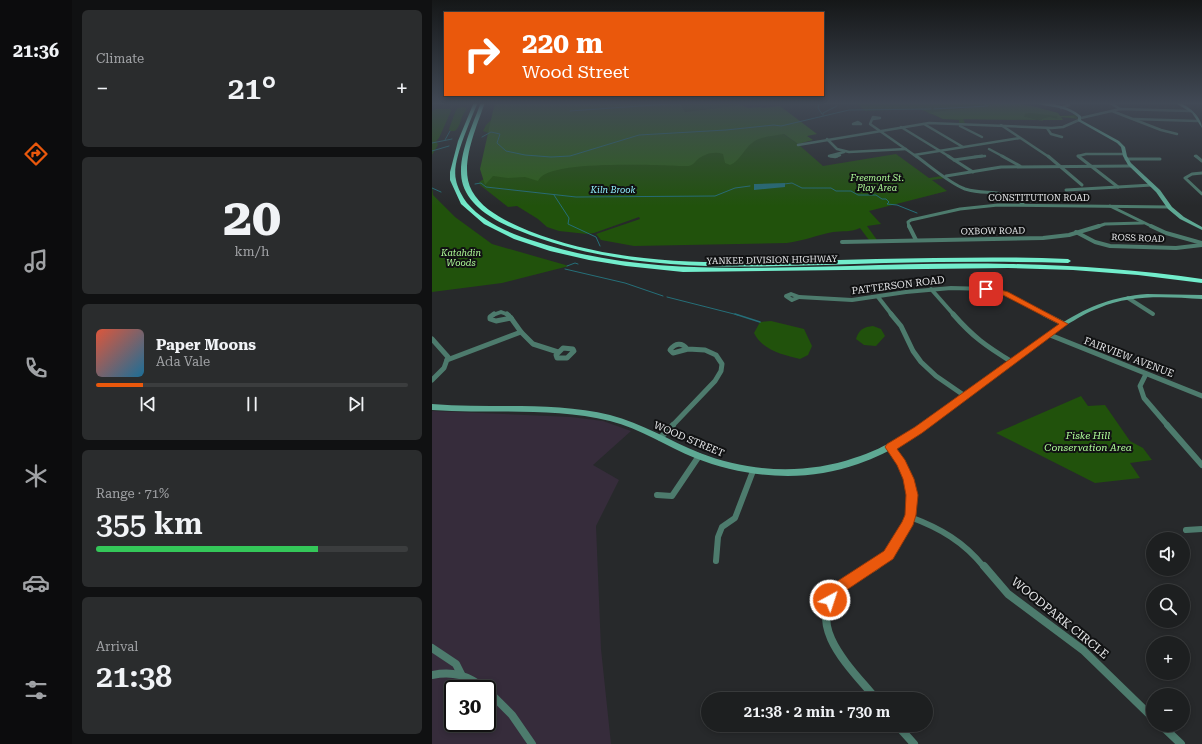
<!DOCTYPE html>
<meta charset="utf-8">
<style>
body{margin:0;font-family:"Roboto Serif",serif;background:#2a2c2d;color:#f1f3f6;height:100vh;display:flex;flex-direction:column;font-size:15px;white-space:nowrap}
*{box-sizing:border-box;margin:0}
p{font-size:13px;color:#a0a2a5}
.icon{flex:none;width:22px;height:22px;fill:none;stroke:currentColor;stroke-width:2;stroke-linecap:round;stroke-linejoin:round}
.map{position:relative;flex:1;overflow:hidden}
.drawer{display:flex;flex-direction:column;gap:10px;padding:10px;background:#101112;width:360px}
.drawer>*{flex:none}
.top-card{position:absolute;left:12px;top:12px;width:380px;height:84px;border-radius:0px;box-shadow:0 2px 6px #0003,0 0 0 1px #3b3d3e;background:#ea580c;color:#fff;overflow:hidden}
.tools{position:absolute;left:714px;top:532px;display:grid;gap:8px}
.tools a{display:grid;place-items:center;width:44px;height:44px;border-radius:50%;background:#1d1f20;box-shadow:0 2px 6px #0003,0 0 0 1px #3b3d3e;font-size:20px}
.speed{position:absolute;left:12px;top:680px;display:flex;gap:8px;font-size:20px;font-weight:700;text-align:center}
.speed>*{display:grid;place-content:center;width:52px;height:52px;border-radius:50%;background:#1d1f20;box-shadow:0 2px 6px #0003,0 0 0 1px #3b3d3e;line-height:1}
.speed .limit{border:2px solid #111;border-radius:6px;background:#fff;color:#111}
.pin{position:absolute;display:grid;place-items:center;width:34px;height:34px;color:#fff;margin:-17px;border-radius:8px;box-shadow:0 2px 6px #0006}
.me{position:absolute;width:44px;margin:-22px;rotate:40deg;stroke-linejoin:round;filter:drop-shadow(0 0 3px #0008)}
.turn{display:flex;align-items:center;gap:14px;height:84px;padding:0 12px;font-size:18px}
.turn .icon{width:52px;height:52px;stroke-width:2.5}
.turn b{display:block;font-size:28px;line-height:34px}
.big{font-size:30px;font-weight:600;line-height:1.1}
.drawer .tile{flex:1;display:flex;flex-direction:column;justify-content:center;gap:6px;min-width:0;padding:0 14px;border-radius:6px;background:#2a2c2d}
.drawer .dial{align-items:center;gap:0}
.dial b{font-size:52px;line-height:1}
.song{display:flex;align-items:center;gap:12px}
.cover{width:48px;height:48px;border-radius:6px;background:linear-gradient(135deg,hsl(10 70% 55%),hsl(200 70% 35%))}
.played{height:4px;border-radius:2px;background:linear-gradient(90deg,#ea580c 15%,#3b3d3e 15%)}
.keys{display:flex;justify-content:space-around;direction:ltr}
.heat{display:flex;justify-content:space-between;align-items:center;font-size:22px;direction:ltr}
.charge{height:6px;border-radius:3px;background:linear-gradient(90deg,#34c759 71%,#3b3d3e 0)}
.trip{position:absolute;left:269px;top:692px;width:232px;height:40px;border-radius:20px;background:#1d1f20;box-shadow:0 2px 6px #0003,0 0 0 1px #3b3d3e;font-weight:600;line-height:40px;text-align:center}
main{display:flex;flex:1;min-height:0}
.tabs{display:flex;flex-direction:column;width:72px;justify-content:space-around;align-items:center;background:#0c0c0d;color:#a0a2a5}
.tabs .icon{width:28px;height:28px}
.tabs .on{color:#ea580c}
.tabs b{font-size:18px;color:#f1f3f6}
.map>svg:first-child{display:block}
.commercial{fill:#362c3b;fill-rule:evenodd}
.green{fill:#21520c}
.forest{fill:#2c6217;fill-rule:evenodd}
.water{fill:#256f79}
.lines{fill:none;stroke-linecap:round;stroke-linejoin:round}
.stream-far1{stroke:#256f79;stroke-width:1}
.stream{stroke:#256f79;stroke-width:1.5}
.street-far5{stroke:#4d7b6d;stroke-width:2.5}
.street-far4{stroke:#4d7b6d;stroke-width:3}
.street-far3{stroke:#4d7b6d;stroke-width:4}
.street-far2{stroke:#4d7b6d;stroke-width:5}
.street-far1{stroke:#4d7b6d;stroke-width:6}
.street{stroke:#4d7b6d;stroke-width:8}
.secondary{fill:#5ea994;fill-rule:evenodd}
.highway{fill:#72edcc;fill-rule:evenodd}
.route{fill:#ea580c;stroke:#983908}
.labels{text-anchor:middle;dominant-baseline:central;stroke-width:4;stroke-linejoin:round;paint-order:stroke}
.far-park-label{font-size:9px;font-style:italic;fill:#b0fd99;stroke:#111213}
.far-water-label{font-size:9px;font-style:italic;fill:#92effe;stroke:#111213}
.far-street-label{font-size:9px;fill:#e5e6e8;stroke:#111213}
.street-label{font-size:10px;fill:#e5e6e8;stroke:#111213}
.park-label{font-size:10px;font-style:italic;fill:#b0fd99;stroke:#111213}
.near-street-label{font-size:12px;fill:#e5e6e8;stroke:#111213}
</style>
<main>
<nav class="tabs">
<b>21:36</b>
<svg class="icon on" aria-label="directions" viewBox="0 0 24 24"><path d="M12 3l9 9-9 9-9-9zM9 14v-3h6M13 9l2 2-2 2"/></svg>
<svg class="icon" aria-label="music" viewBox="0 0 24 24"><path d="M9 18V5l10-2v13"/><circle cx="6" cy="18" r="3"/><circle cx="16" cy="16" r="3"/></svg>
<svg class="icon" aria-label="phone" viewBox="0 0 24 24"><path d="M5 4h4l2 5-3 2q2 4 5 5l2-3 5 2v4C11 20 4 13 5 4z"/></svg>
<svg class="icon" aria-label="climate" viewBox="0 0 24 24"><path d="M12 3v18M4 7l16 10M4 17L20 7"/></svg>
<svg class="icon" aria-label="car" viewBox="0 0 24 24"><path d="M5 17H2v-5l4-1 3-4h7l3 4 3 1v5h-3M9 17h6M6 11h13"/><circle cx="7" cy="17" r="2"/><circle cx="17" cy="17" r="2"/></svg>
<svg class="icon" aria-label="filters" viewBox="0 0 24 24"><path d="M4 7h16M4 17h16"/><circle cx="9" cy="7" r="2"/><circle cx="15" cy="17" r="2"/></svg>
</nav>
<section class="drawer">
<div class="tile"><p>Climate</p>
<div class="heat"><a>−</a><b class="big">21°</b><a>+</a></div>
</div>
<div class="tile dial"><b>20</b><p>km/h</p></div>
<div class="tile">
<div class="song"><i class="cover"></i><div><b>Paper Moons</b><p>Ada Vale</p></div></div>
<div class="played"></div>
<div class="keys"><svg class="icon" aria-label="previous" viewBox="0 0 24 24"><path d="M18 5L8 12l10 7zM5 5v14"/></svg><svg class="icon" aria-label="pause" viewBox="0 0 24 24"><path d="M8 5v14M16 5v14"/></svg><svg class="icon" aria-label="next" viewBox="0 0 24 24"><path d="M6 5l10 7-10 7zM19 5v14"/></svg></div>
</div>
<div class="tile"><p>Range · 71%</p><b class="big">355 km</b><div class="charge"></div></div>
<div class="tile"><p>Arrival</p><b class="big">21:38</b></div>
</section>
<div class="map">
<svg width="770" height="744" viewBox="0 0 770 744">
<rect width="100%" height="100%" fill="#27292b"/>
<path class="commercial" d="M0 411 139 417 171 421 199 431 161 465 187 480 164 526 169 649 179 744H0ZM21 689H55V723H21Z"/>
<g class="green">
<path d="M247 102H305L308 105 253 112Z"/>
<path d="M423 102H577L626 113 628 116 644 115 646 119 629 117 631 120 531 119 533 123H527V120L511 119 488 109 433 111Z"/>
<path d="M32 107 35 108C34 111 31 114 30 117 28 122 28 126 23 131H18L17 129 24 110 26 108Z"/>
<path d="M4 109H18L19 111 7 138 4 141 6 145 0 155V111Z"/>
<path d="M61 118 349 132 366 144 391 166 464 154 497 178 510 176 513 178 500 180 515 191 437 211 449 224 435 226 445 240H437L428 228C420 232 410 231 401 232 385 235 371 241 355 243L202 246 169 240 164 234 208 219 207 217 162 233 155 234 127 231 115 227 106 219 85 206 76 207 48 185 47 182 55 177 59 134 51 131 54 125Z"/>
<path d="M0 186 1 195 23 217 60 244 137 266 70 283 0 292Z"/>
<path d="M339 321 372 329 380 346 376 355 368 359C351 355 330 350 322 333L328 322Z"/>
<path d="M441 326 449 329 453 336 444 346 432 345 424 339C427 329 432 327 441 326Z"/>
<path d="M649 396 656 406 673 405 698 441 711 448 720 460 698 463 708 478 663 483 564 433Z"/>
</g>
<g class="forest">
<path d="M63 102H247L253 112 308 105 316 108 328 107 330 108 348 106 385 134 375 136 381 140 366 144 352 134C342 136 328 136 320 143 312 149 308 161 298 165L293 163 291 154C282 151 272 154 265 160 262 163 262 164 257 166 234 166 114 158 106 181L93 177 76 178 61 176 53 185 48 169Z"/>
<path d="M570 102 600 106 626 113 628 116H641L643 118 629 117 631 120 511 119 501 114 495 113 567 104ZM598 113 625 116 626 117H625L626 119 617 117 610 119 611 121C610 121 594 117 592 117L593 114Z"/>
</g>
<path class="water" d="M353 183V187L322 190V184H324Z"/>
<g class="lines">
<g class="stream-far1">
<path d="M387 104 386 108 390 114"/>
<path d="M502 109 556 106 553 104 561 102"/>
<path d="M138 111 264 102"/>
<path d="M391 115V113L405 106"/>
<path d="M50 137 59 132 68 134 65 143 74 151 93 155 119 157 138 156 207 135 294 130 342 125 349 126 417 110 499 109"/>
<path d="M13 140 18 131"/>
<path d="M0 143 20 139"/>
<path d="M0 151 17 146"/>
<path d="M43 184 49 183 54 187 144 197 283 196 303 188 318 186"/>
<path d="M352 184 360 183 370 188H399L404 191H419L426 195H444L450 199H454L457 202 455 204 465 205 485 213"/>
<path d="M0 188 9 192"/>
<path d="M122 195 137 218 136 224 164 237 168 246"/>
<path d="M135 266 143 263 146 264"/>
<path d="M133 269 193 283 231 296"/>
<path d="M235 297 306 315"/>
</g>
<path class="stream" d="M303 314 328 322"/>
<g class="street-far5">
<path d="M677 102 688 109"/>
<path d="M629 108 637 105 634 102"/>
<path d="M680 111 729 130 745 134"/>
<path d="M649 118 688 109 759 111"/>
<path d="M441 119 448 118 441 117 438 124 485 157"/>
<path d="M702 119 765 121"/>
<path d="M426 122 429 124H421Z"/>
<path d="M492 124 531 147"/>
<path d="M569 125 617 157"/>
<path d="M528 126 550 137"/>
<path d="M469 127 518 157"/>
<path d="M615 128 619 134 630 137"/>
<path d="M395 139 405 149 417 152 474 149"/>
<path d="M366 145 497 123 620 128 631 127 647 120"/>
<path d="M557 149 572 157"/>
<path d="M408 155 403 157 397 156 412 152"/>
<path d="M482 155 588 138"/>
<path d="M763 156 765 157"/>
<path d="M542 157 553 156"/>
<path d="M648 157 646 156 654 154H692"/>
</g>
<g class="street-far4">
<path d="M399 156H405"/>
<path d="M484 156C498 166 517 183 533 189 556 196 567 187 591 204"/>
<path d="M516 156 541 172"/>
<path d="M570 156 588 166"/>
<path d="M616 156 650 185"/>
<path d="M646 156 686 187"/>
<path d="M764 156 770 161"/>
<path d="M694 159H728"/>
<path d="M522 160 550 156"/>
<path d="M770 173 760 174 753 178 770 194"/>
<path d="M514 176 569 167 699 166"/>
<path d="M634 190 720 185"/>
<path d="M678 206 721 227"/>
<path d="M477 227 476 222 479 220 528 209 566 205 737 207"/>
<path d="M664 227 673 224 711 223"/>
</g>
<g class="street-far3">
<path d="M477 226 484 240"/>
<path d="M719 226 734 233 770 243"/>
<path d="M644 232 663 242 678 246 744 248 770 245"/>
<path d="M410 242 611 238 637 235 667 226"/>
<path d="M499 289 522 315"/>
<path d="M359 294 367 297 360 300 354 296Z"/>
<path d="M367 297 420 300 474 292 519 288 554 289 574 294 614 315"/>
<path d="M446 297 460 315"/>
<path d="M696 298 721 314"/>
<path d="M61 315 69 312 77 315"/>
</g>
<g class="street-far2">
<path d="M62 314 58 317V319L64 321 79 318"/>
<path d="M75 314 79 318"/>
<path d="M459 314 469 326 481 351 489 362 504 376 533 396"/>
<path d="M521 314C541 337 554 346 580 362"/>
<path d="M612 314 632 324"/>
<path d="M89 332 101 344 126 352"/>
<path d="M618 335 770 396"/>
<path d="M0 339 16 357 12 368 0 380"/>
<path d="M131 348 141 349 142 351 135 358H125L124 355Z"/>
<path d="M15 360 89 332 79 318"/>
<path d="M714 374 708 386 712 398 736 426"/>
<path d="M240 426 283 381 289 371 290 364 284 355 273 350 256 349 241 353 238 350C243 343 250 342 255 349"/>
</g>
<g class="street-far1">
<path d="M735 425 770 465"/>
<path d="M228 438 241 425"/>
<path d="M225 495 240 496 267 456"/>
<path d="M478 517C508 528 532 542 552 567"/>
<path d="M754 530 770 529"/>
<path d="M284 561 286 537 290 527 303 518 321 471"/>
<path d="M442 567C466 551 483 518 478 489 476 474 467 460 459 447"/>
</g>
<g class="street">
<path d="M444 566C431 574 415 580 405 591 372 627 422 671 444 699"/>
<path d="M552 566 576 594 651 650 721 718"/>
<path d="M0 648 24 664 29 674"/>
<path d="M0 675C21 671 36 675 53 689"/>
<path d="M55 690 80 715 100 744"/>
<path d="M465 725 482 744"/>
<path d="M729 725 749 744"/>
</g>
<g class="secondary">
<path d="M600 102C617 102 636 105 649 116V120L687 141 693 147 695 156 699 163 728 190 740 207 752 217 770 227V230L748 219 736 209 724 192 696 165 691 156 689 147 685 143 646 121V117C632 105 616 108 600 102Z"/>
<path d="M742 102C753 102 770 116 770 128L760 113Z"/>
<path d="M715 294 770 295V299C736 297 699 294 667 308 655 312 645 319 634 325L475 441C459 450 443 458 426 464 373 483 315 478 263 458 235 447 208 428 178 421 120 407 59 414 0 410V404C59 409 121 401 178 415 210 423 238 441 268 453 316 472 373 475 422 458 439 453 454 445 469 437L630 323C659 305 681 297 715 294Z"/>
</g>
<g class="highway">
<path d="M42 102H46C39 120 19 162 24 180 25 187 31 198 35 203 51 222 79 234 102 241 205 275 311 268 418 266 471 264 524 263 577 264 642 265 706 270 770 279V283L706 275 641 270 576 268 251 272 194 266 157 260 118 251 82 239 52 224 29 204 18 180V172L26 141Z"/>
<path d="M49 102H53C45 127 26 166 40 191 51 211 76 222 97 231 206 274 329 261 444 259 508 258 572 256 636 259L639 261 636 263C575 261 514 262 453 263 331 266 204 278 88 231 67 223 39 209 31 185 23 160 41 125 49 102Z"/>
</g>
</g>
<linearGradient id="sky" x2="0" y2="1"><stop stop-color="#151718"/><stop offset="0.5" stop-color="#414955"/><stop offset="1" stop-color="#414955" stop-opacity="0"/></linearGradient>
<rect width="770" height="206" fill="url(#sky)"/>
<path class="route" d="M554 286 576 292 636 324 490 433 465 449 473 460 482 479 486 495 484 515 481 525 461 559 410 593 403 605 398 607 393 605 391 600 401 584 452 551 470 522 473 515 474 495 471 479 465 465 453 447 455 444 483 427 627 324 571 295 552 290 551 289Z"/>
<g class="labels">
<g class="far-park-label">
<text x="445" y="178">Freemont St.<tspan x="445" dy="10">Play Area</tspan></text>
<text x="29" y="253">Katahdin<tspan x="29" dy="10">Woods</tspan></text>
</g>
<g class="far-water-label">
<text x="181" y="190">Kiln Brook</text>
</g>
<g class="far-street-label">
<text x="607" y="198">CONSTITUTION ROAD</text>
<text transform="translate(561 231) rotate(-1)">OXBOW ROAD</text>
<text transform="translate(706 238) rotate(2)">ROSS ROAD</text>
<text transform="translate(340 260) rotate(-1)">YANKEE DIVISION HIGHWAY</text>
</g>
<g class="street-label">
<text transform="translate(466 285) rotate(-7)">PATTERSON ROAD</text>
<text transform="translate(697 357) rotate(21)">FAIRVIEW AVENUE</text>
<text transform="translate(257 439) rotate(23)">WOOD STREET</text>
</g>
<g class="park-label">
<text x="656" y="435">Fiske Hill<tspan x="656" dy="12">Conservation Area</tspan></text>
</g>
<g class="near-street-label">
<text transform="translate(628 618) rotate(39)">WOODPARK CIRCLE</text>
</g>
</g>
</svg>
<div class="tools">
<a><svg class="icon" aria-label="sound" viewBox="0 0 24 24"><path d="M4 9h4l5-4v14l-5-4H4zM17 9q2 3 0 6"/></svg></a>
<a><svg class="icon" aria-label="search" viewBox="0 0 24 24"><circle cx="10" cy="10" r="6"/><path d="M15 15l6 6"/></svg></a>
<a>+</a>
<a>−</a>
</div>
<div class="speed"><div class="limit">30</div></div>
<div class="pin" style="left:554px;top:289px;background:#d93025"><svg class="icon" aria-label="arrive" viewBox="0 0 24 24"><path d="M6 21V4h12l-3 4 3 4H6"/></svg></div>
<svg class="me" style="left:398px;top:600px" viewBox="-20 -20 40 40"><circle r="17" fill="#ea580c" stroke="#fff" stroke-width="3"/><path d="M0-11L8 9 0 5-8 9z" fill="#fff"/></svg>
<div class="trip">21:38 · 2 min · 730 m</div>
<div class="top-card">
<div class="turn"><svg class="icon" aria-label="right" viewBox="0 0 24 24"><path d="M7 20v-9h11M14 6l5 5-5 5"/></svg><div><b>220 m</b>Wood Street</div></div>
</div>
</div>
</main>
